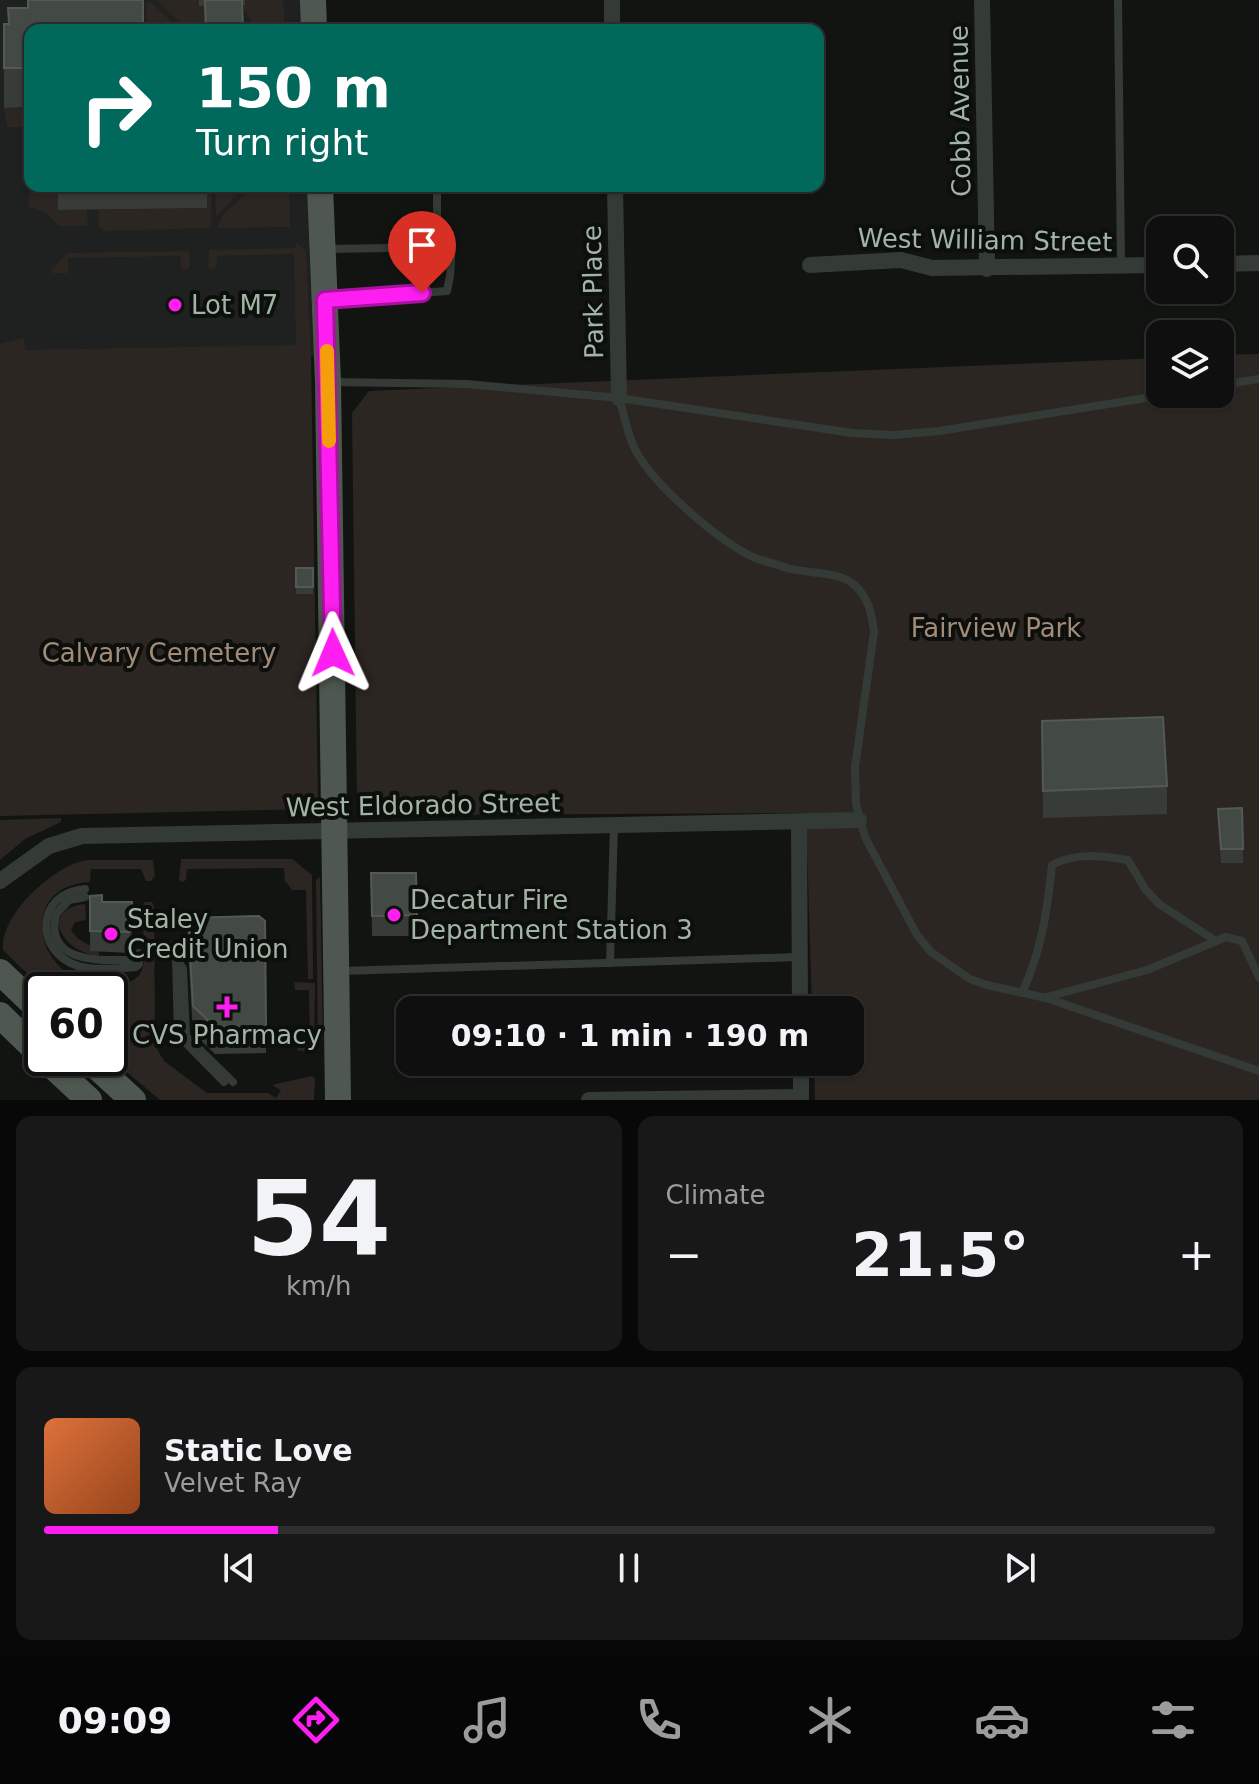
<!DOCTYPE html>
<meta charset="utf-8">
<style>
body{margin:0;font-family:"DejaVu Sans",sans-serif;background:#171817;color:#f1f3f6;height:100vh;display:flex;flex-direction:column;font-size:30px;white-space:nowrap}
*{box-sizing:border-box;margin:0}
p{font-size:26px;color:#9b9c9e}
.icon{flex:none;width:44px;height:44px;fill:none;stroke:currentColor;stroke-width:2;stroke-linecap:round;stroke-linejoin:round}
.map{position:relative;height:1100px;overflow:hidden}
.panel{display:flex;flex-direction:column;gap:16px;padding:16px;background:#080808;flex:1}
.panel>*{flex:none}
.hud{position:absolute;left:24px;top:24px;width:800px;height:168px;border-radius:16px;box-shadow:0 2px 6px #0004,0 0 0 2px #2e2f2e;background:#00695c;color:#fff;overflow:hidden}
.fabs{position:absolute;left:1146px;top:216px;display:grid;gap:16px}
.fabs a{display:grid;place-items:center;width:88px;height:88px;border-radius:16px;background:#0e0f0e;box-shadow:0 2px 6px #0004,0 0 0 2px #2e2f2e;font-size:40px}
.speed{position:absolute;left:24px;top:972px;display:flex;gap:16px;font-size:40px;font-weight:700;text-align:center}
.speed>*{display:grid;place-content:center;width:104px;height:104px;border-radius:50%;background:#0e0f0e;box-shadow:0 2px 6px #0004,0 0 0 2px #2e2f2e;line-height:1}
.speed .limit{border:4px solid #111;border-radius:12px;background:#fff;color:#111}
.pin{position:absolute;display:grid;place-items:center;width:68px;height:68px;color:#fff;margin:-82px -34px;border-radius:50% 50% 50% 0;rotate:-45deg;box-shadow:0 0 8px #0007}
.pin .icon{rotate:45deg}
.me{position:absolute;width:88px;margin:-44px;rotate:359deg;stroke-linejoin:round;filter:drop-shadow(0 0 6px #0008)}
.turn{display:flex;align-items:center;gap:28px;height:168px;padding:0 40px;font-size:36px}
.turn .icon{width:104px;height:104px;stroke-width:2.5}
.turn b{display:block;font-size:56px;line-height:68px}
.big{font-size:60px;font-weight:800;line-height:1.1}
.panel .widget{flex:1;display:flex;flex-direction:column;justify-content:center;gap:12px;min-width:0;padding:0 28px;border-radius:16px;background:#171817}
.panel .dial{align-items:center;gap:0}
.dial b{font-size:104px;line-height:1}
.song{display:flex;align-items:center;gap:24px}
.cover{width:96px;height:96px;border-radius:12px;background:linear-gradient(135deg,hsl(20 70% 55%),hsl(20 70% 35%))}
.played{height:8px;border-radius:4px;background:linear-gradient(90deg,#ff1ef1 20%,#2e2f2e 20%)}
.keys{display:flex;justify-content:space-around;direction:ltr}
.heat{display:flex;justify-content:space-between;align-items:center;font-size:44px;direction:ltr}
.panel .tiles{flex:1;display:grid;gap:16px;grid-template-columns:1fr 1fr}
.widget:last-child{grid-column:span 2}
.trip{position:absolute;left:396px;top:996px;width:468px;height:80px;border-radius:16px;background:#0e0f0e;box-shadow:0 2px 6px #0004,0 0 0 2px #2e2f2e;font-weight:800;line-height:80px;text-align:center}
.menu{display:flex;height:128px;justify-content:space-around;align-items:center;background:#060606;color:#9b9c9e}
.menu .icon{width:56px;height:56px}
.menu .current{color:#ff1ef1}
.menu b{font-size:36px;color:#f1f3f6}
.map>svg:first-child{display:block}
.built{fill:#1e211f}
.green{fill:#2c2622}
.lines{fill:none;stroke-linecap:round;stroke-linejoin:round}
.lane{stroke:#343b36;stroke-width:8}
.street{stroke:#343b36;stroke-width:16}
.primary{stroke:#4e5850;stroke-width:26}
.wall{fill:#373c38}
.shaded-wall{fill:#232724}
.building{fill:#434944;stroke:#525a53;stroke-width:2}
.route-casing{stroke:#a6149d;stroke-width:20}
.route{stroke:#ff1ef1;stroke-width:14}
.slow{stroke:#f59e0b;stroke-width:14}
.poi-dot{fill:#ff1ef1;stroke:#0d0f0d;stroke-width:3}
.labels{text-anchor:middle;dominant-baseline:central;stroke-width:8;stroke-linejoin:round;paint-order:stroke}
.street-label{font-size:26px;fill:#a2b5a4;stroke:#0d0f0d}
.poi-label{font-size:26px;fill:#a2b5a4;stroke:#0d0f0d;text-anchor:start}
.park-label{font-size:26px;fill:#a28b77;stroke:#0d0f0d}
</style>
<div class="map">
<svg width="1259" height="1100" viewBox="0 0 1259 1100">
<rect width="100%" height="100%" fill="#121412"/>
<path class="built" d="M0 0H313L314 30H30V186H320L324 356 0 359Z"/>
<g class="green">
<path d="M157 0H199L204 6 205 30H187Z"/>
<path d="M245 0H283L285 30H257L241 5Z"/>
<path d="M150 1 151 2 180 30H147L146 3Z"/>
<path d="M4 108H26V127H7Z"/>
<path d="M30 171V186H58L59 210H87L88 226H59L44 211 29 207Z"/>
<path d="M207 186H211V228L104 231 99 226 98 210 207 208Z"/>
<path d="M215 186H245L216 217Z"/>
<path d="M251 186H289L290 227 218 228C220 210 243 202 251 186Z"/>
<path d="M296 243 306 250 311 356 318 802 307 809 0 816V344L24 338 25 350 296 345 294 254 217 256V266L213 270 208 267 209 250 295 248Z"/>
<path d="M189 251 190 266 186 270 181 268 180 256 68 258V273H52L51 269 68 253Z"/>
<path d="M1259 354V1100H815L814 1062H850V1010H812L806 813 385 815 357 800 352 413 369 391 1160 358V394H1220V355Z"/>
<path d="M61 818V822L25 839 0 860V820Z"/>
<path d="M181 859H292L312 875 313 979H308L306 890H292L285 881 284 868 187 869 186 880 182 882 179 880Z"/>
<path d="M87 860H153L155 876 151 881H146L141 869H91L90 882C26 885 29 957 80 981 92 987 115 982 129 982 139 978 142 973 144 962L143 906 145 902H152L154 906 155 1046 164 1061 207 1093H268L276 1098 281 1090 272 1085 312 1076 315 1079 314 1100H160L110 1058V990H44L3 950C0 913 57 864 87 860Z"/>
<path d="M320 877 323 1038 318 1046 316 880Z"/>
<path d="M85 904 86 920 75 922 71 930 77 938 99 951V956C61 952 39 909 85 904Z"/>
<path d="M294 982 315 983 314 1049 308 1052 297 1050 298 1047 310 1046 309 990H295Z"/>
</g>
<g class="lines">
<g class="lane">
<path d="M1118 0 1121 265"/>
<path d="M437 186V247"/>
<path d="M327 249 452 247 450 276 447 291 330 300"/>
<path d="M330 382 467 384 619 398 852 433 895 435 939 431 1171 394"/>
<path d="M1220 385 1259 379"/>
<path d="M619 398C624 414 627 431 633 445 648 480 713 536 747 554 759 561 774 563 787 568 807 574 835 571 852 583 868 595 872 614 874 632L855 767 856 804 865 837 917 935 931 952 970 979 987 985 1046 998 1259 1071"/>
<path d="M85 889C35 893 34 952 78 966 95 971 118 968 136 967L139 964V953"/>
<path d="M85 897 69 900 56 914C44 965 102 960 133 960L138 954"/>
<path d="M169 945 183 969 186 1036 233 1082"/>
<path d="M176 957 178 1035 224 1082"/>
<path d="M610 963 614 825"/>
<path d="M341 971 799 957"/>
<path d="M1022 993C1042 949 1047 912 1052 865 1076 852 1102 856 1128 860L1145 889 1159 904 1216 941"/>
<path d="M1047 997 1147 970 1226 937 1242 941 1259 977"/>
</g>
<g class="street">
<path d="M612 0V30"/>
<path d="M982 0 987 269"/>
<path d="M615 186 619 398"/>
<path d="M1220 264 1259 263"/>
<path d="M810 265 901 260 932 268 1160 265"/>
<path d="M799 822 800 1010"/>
<path d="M0 881 49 846 82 836 859 820"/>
<path d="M801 1062V1100"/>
<path d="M589 1100 801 1097"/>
</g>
<g class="primary">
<path d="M313 0 314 30"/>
<path d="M320 186 328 382 338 1100"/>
<path d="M0 972 42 1012"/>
<path d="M0 1015 42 1056"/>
<path d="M44 1058 89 1100"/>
<path d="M87 1058 133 1100"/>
</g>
</g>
<g class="wall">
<path d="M199 0H245V5H242L243 30H205L204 6H199Z"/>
<path d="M4 24 30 30V107L4 108Z"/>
<path d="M58 186H207V208L58 210Z"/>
<rect x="296" y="568" width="17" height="26"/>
<path d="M1042 721 1167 786V814L1043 818Z"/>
<path d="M1242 808 1243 863H1221L1218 809Z"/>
<path d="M371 873H416L417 936H372Z"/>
<path d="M90 896 102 902H132V950L130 953 90 951Z"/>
<path d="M188 918 265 921 266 1053 215 1054 193 1033 188 945Z"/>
</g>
<path class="shaded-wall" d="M132 929V950L130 953V932Z"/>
<g class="building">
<path d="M28 0H143V30H30V68H4V24H9L8 8H28Z"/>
<path d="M205 0H242L243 30H206Z"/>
<rect x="296" y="568" width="17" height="19"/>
<path d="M1163 717 1167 786 1043 791 1042 721Z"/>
<path d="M1242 808 1243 849H1221L1218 809Z"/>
<path d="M371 873H416L417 915 372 916Z"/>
<path d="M102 895V902H132V929L130 932 90 931V896Z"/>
<path d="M259 916 265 921 266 1026 215 1027 193 1006 188 918Z"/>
</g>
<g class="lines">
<defs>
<path id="route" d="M333 653 325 300 422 293"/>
</defs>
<use href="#route" class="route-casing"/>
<use href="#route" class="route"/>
<path class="slow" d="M327 351 329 441"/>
</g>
<g class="poi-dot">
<circle cx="175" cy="305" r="8"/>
<circle cx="394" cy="915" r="8"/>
<circle cx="111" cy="934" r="8"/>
<path d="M223 995h8v8h8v8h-8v8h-8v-8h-8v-8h8z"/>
</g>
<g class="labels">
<g class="street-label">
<text transform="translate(960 111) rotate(-91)">Cobb Avenue</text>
<text transform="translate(985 240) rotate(1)">West William Street</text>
<text transform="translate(593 292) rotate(-91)">Park Place</text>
<text transform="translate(423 805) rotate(-1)">West Eldorado Street</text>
</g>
<g class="poi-label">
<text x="191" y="305">Lot M7</text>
<text x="410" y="900">Decatur Fire<tspan x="410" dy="30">Department Station 3</tspan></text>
<text x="127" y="919">Staley<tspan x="127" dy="30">Credit Union</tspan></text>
<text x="227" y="1035" text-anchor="middle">CVS Pharmacy</text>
</g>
<g class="park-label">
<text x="996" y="628">Fairview Park</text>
<text x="159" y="653">Calvary Cemetery</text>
</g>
</g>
</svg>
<div class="fabs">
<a><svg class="icon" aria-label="search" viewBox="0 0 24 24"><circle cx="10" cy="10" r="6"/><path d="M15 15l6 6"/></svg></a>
<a><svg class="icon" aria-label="layers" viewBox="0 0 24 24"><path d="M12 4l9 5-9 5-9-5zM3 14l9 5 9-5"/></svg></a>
</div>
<div class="speed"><div class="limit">60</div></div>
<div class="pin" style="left:422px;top:293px;background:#d93025"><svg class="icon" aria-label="arrive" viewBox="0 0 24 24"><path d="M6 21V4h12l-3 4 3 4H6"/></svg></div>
<svg class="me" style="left:333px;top:653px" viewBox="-20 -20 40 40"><path d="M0-17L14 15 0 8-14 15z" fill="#ff1ef1" stroke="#fff" stroke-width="4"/></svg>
<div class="trip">09:10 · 1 min · 190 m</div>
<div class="hud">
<div class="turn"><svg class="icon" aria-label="right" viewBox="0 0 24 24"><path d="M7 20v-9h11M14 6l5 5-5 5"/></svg><div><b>150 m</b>Turn right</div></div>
</div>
</div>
<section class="panel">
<div class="tiles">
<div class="widget dial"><b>54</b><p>km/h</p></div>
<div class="widget"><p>Climate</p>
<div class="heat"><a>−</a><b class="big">21.5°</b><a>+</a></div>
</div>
<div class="widget">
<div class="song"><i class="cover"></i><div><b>Static Love</b><p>Velvet Ray</p></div></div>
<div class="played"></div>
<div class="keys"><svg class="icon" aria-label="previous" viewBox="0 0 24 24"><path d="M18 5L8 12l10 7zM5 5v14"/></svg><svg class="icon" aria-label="pause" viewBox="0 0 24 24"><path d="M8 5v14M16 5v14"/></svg><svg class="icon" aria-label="next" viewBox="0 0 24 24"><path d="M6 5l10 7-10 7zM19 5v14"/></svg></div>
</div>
</div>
</section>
<nav class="menu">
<b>09:09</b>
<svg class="icon current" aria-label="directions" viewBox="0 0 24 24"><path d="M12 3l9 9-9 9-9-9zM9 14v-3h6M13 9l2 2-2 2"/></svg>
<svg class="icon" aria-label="music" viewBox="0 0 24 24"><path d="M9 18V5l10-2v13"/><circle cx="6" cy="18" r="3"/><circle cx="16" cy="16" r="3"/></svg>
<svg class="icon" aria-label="phone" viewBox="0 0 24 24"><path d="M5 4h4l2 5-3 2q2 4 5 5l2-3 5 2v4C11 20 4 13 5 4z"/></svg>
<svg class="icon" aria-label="climate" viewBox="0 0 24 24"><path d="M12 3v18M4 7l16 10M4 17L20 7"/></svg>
<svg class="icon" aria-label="car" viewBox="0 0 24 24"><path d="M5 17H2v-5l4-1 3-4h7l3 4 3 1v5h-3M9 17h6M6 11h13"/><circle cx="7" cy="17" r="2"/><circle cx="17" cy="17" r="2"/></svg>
<svg class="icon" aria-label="filters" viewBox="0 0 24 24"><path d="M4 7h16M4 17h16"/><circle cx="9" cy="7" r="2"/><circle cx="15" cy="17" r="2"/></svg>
</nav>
